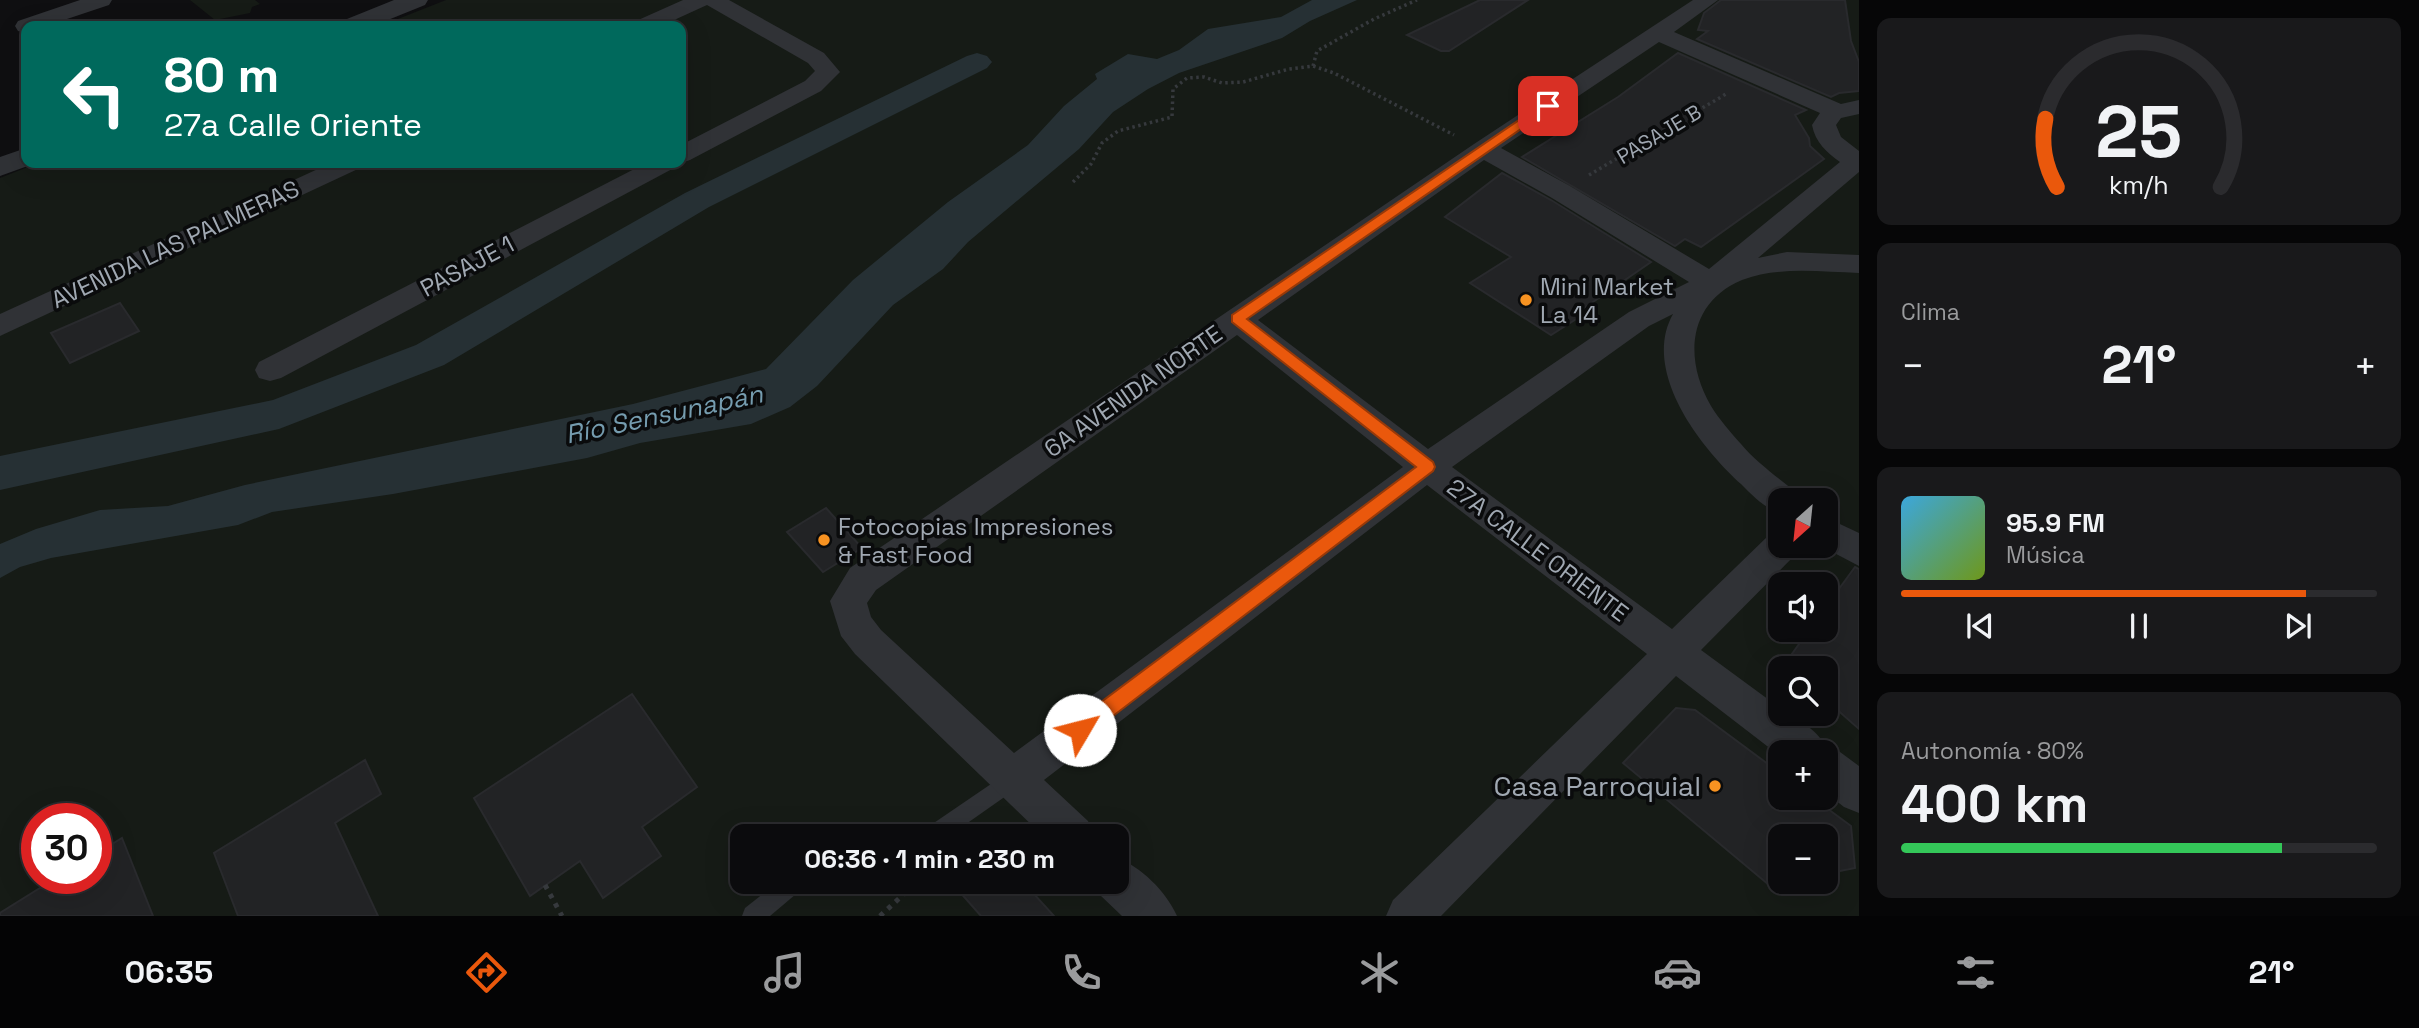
<!DOCTYPE html>
<html lang="es">
<meta charset="utf-8">
<style>
body{margin:0;font-family:"Space Grotesk",sans-serif;background:#19191b;color:#f1f3f6;height:100vh;display:flex;flex-direction:column;font-size:26px;white-space:nowrap}
*{box-sizing:border-box;margin:0}
p{font-size:23px;color:#9a9b9d}
.icon{flex:none;width:38px;height:38px;fill:none;stroke:currentColor;stroke-width:2;stroke-linecap:round;stroke-linejoin:round}
.map{position:relative;flex:1;overflow:hidden}
.details{display:flex;flex-direction:column;gap:18px;padding:18px;background:#060607;width:560px}
.details>*{flex:none}
.banner{position:absolute;left:21px;top:21px;width:665px;height:147px;border-radius:14px;box-shadow:0 7px 28px #0002,0 0 0 2px #2b2b2e;background:#00695c;color:#fff;overflow:hidden}
.needle{width:46px;rotate:207deg}
.buttons{position:absolute;left:1768px;top:488px;display:grid;gap:14px}
.buttons a{display:grid;place-items:center;width:70px;height:70px;border-radius:14px;background:#0b0b0d;box-shadow:0 7px 28px #0002,0 0 0 2px #2b2b2e;font-size:35px}
.speed{position:absolute;left:21px;top:803px;display:flex;gap:14px;font-size:35px;font-weight:700;text-align:center}
.speed>*{display:grid;place-content:center;width:91px;height:91px;border-radius:50%;background:#0b0b0d;box-shadow:0 7px 28px #0002,0 0 0 2px #2b2b2e;line-height:1}
.speed .limit{border:10px solid #d22;background:#fff;color:#111}
.pin{position:absolute;display:grid;place-items:center;width:60px;height:60px;color:#fff;margin:-30px;border-radius:14px;box-shadow:0 4px 10px #0006}
.me{position:absolute;width:77px;margin:-38px;rotate:53deg;stroke-linejoin:round;filter:drop-shadow(0 0 5px #0008)}
.turn{display:flex;align-items:center;gap:24px;height:147px;padding:0 28px;font-size:32px}
.turn .icon{width:91px;height:91px;stroke-width:2.5}
.turn b{display:block;font-size:49px;line-height:60px}
.big{font-size:52px;font-weight:600;line-height:1.1}
.details .card{flex:1;display:flex;flex-direction:column;justify-content:center;gap:10px;min-width:0;padding:0 24px;border-radius:14px;background:#19191b}
.details .dial{align-items:center;gap:0}
.dial svg{height:182px;overflow:visible;fill:none;stroke:#2b2b2e;stroke-width:7;stroke-linecap:round;text-anchor:middle}
.dial text{fill:#f1f3f6;stroke:none}
.song{display:flex;align-items:center;gap:21px}
.cover{width:84px;height:84px;border-radius:10px;background:linear-gradient(135deg,hsl(200 70% 55%),hsl(80 70% 35%))}
.played{height:7px;border-radius:4px;background:linear-gradient(90deg,#ea580c 85%,#2b2b2e 85%)}
.keys{display:flex;justify-content:space-around;direction:ltr}
.heat{display:flex;justify-content:space-between;align-items:center;font-size:38px;direction:ltr}
.charge{height:10px;border-radius:5px;background:linear-gradient(90deg,#34c759 80%,#2b2b2e 0)}
.trip{position:absolute;left:730px;top:824px;width:399px;height:70px;border-radius:14px;background:#0b0b0d;box-shadow:0 7px 28px #0002,0 0 0 2px #2b2b2e;font-weight:600;line-height:70px;text-align:center}
.dock{display:flex;height:112px;justify-content:space-around;align-items:center;background:#040405;color:#9a9b9d}
.dock .icon{width:49px;height:49px}
.dock .selected{color:#ea580c}
.dock b{font-size:32px;color:#f1f3f6}
main{display:flex;flex:1;min-height:0}
.map>svg:first-child{display:block}
.green{fill:#161b16;fill-rule:evenodd}
.water{fill:#263034}
.lines{fill:none;stroke-linecap:round;stroke-linejoin:round}
.canal{fill:#263034;fill-rule:evenodd}
.building{fill:#222325;stroke:#292a2d;stroke-width:2}
.path-far1{stroke:#36393d;stroke-width:3.5;stroke-dasharray:2.5 3.5;stroke-linecap:butt}
.path{stroke:#36393d;stroke-width:5;stroke-dasharray:4.5 6;stroke-linecap:butt}
.service{fill:#303236;fill-rule:evenodd}
.minor{fill:#303236;fill-rule:evenodd}
.tertiary{fill:#303236;fill-rule:evenodd}
.route{fill:#ea580c;stroke:#983908;stroke-width:2}
.poi-dot{fill:#f79221;stroke:#0a0b0c;stroke-width:2.5}
.labels{text-anchor:middle;dominant-baseline:central;stroke-width:7;stroke-linejoin:round;paint-order:stroke}
.far-street-label{font-size:21px;fill:#a0a8b2;stroke:#0a0b0c}
.street-label{font-size:24px;fill:#a0a8b2;stroke:#0a0b0c}
.poi-label{font-size:24px;fill:#a0a8b2;stroke:#0a0b0c;text-anchor:start}
.water-label{font-size:26px;font-style:italic;fill:#759caf;stroke:#0a0b0c}
.near-poi-label{font-size:28px;fill:#a0a8b2;stroke:#0a0b0c;text-anchor:end}
</style>
<main>
<div class="map">
<svg width="1859" height="916" viewBox="0 0 1859 916">
<rect width="100%" height="100%" fill="#0f0f11"/>
<g class="green">
<path d="M190 0H255L260 4 252 7 250 13 215 20Z"/>
<path d="M446 0H1859V916H0V178L38 163H681V26H380ZM1780 500H1825V546H1780ZM1780 584H1825V630H1780ZM1780 668H1825V714H1780ZM1780 752H1825V798H1780ZM37 819H96V878H37ZM742 836H1116V882H742ZM1780 836H1825V882H1780Z"/>
</g>
<path class="water" d="M1312 0H1357L1310 21 1282 38 1179 73 1148 89 1113 112 1079 149 968 242 943 269 893 305 817 386 790 407 751 424 640 443 587 458 393 494 272 512 238 525 51 558 20 567 0 578V544L36 529 100 510 168 506 245 485 633 404 766 369 853 280 948 202 1028 145 1064 106 1097 79 1095 74 1128 54 1157 59 1179 50 1208 29 1281 17Z"/>
<g class="lines">
<path class="canal" d="M977 53 987 56 992 62 987 68 709 207 444 365 279 429 0 490V456L273 400 416 345 685 193 967 56Z"/>
</g>
<g class="building">
<path d="M1480 0H1528L1449 51H1441L1407 35Z"/>
<path d="M1721 0H1845L1851 41 1859 62V91L1839 93 1831 97 1697 39 1708 31 1698 30 1704 13Z"/>
<path d="M1678 53 1806 110 1795 115 1809 138 1810 146 1824 159 1701 247 1685 239 1675 246 1522 157 1618 97Z"/>
<path d="M1502 173 1551 200 1651 262 1577 313 1581 316 1551 335 1470 283 1511 257 1445 217Z"/>
<path d="M120 303 139 331 70 363 51 333Z"/>
<path d="M826 508 862 548 823 572 787 532Z"/>
<path d="M1855 567 1859 569V729L1825 699V668H1782L1809 630H1825V608Z"/>
<path d="M632 694 697 787 642 827 661 856 603 898 580 861 530 896 474 798Z"/>
<path d="M1676 708 1695 710 1780 773V798H1813L1851 826 1855 868 1825 874V836H1780V882H1784L1769 885 1623 763Z"/>
<path d="M365 760 381 794 335 823 378 916H238L214 853Z"/>
<path d="M122 838 153 916H0V913L56 878H96V854Z"/>
<path d="M951 882H1023L1054 916H981Z"/>
</g>
<g class="lines">
<g class="path-far1">
<path d="M1313 66 1317 51 1374 19 1417 0"/>
<path d="M1589 175 1726 94"/>
<path d="M1073 182 1091 164 1102 143 1118 131 1172 117 1173 89 1187 78 1204 77 1222 83 1243 82 1289 69 1313 66 1334 73 1454 135"/>
</g>
<g class="path">
<path d="M545 885 562 916"/>
<path d="M880 916 917 882"/>
</g>
<g class="service">
<path d="M1013 769 1020 772 1023 779 1020 786 949 836H922L925 829Z"/>
<path d="M778 882H805L802 889 770 916H742L745 908Z"/>
</g>
<g class="minor">
<path d="M80 0H112L109 5 46 26H26V33L18 31 15 26 18 21Z"/>
<path d="M683 0H729L824 53 840 72 821 91 690 160 681 163V145L805 81 815 71 808 63 707 5 661 26H633L636 21Z"/>
<path d="M1693 0H1718L1674 32 1841 104 1859 100V114L1841 118 1836 125 1841 137 1859 151V172L1758 258 1787 252 1859 255V273C1821 272 1778 266 1742 280 1687 303 1684 360 1711 406 1719 419 1731 433 1741 444 1755 461 1776 476 1793 490L1798 500H1780V513C1764 508 1753 496 1741 484 1700 447 1641 371 1673 314L1649 326 1452 467 1672 629 1768 536 1780 532V546H1799L1794 556 1701 650 1780 708V714C1795 714 1819 732 1825 746L1840 752 1859 766V813L1844 807 1825 792V752H1780V756L1676 676 1441 916H1386L1393 900 1647 654 1427 485 1044 780 1088 821 1094 836H1043L855 654 841 636 830 601 850 568 1474 144ZM1659 42 1820 113 1812 125C1815 142 1827 153 1840 162L1709 269 1570 186 1501 148ZM1484 160 1552 198 1689 282 1629 312 1428 449 1258 320ZM1237 335 1403 467 1014 753 881 630 871 617 867 603 876 590Z"/>
<path d="M331 163H364L360 168 0 336V314Z"/>
<path d="M646 163H678L674 168 281 378 270 381 259 378 255 370 259 362Z"/>
<path d="M1825 517 1859 533V566L1821 546H1825Z"/>
<path d="M1116 857C1141 867 1166 891 1177 916H1122L1100 895 1095 882H1116Z"/>
</g>
<g class="tertiary">
<path d="M394 0H428L425 5 373 26H338L342 21Z"/>
<path d="M26 148V163H36L0 176V157Z"/>
</g>
</g>
<path class="route" d="M1544 103 1554 106 1247 319 1433 462 1435 467 1433 471 1087 736 1080 739 1073 736 1070 730 1073 723 1416 467 1232 322V315Z"/>
<g class="poi-dot">
<circle cx="1526" cy="300" r="7"/>
<circle cx="824" cy="540" r="7"/>
<circle cx="1715" cy="786" r="7"/>
</g>
<g class="labels">
<g class="far-street-label">
<text transform="translate(1659 134) rotate(-31)">PASAJE B</text>
</g>
<g class="street-label">
<text transform="translate(175 244) rotate(-25)">AVENIDA LAS PALMERAS</text>
<text transform="translate(467 266) rotate(-28)">PASAJE 1</text>
<text transform="translate(1133 391) rotate(-35)">6A AVENIDA NORTE</text>
<text transform="translate(1538 550) rotate(37)">27A CALLE ORIENTE</text>
</g>
<g class="poi-label">
<text x="1540" y="286">Mini Market<tspan x="1540" dy="28">La 14</tspan></text>
<text x="838" y="526">Fotocopias Impresiones<tspan x="838" dy="28">&amp; Fast Food</tspan></text>
</g>
<g class="water-label">
<text transform="translate(664 414) rotate(-12)">Río Sensunapán</text>
</g>
<g class="near-poi-label">
<text x="1701" y="786">Casa Parroquial</text>
</g>
</g>
</svg>
<div class="buttons">
<a><svg class="needle" viewBox="-14 -14 28 28"><path d="M0-13l5 13h-10z" fill="#e53935"/><path d="M0 13l5-13h-10z" fill="#9a9b9d"/></svg></a>
<a><svg class="icon" aria-label="sound" viewBox="0 0 24 24"><path d="M4 9h4l5-4v14l-5-4H4zM17 9q2 3 0 6"/></svg></a>
<a><svg class="icon" aria-label="search" viewBox="0 0 24 24"><circle cx="10" cy="10" r="6"/><path d="M15 15l6 6"/></svg></a>
<a>+</a>
<a>−</a>
</div>
<div class="speed"><div class="limit">30</div></div>
<div class="pin" style="left:1548px;top:106px;background:#d93025"><svg class="icon" aria-label="arrive" viewBox="0 0 24 24"><path d="M6 21V4h12l-3 4 3 4H6"/></svg></div>
<svg class="me" style="left:1080px;top:730px" viewBox="-20 -20 40 40"><circle r="19" fill="#fff"/><path d="M0-13L10 11 0 6-10 11z" fill="#ea580c"/></svg>
<div class="trip">06:36 · 1 min · 230 m</div>
<div class="banner">
<div class="turn"><svg class="icon" aria-label="left" viewBox="0 0 24 24"><path d="M17 20v-9H6M10 6l-5 5 5 5"/></svg><div><b>80 m</b>27a Calle Oriente</div></div>
</div>
</div>
<section class="details">
<div class="card dial"><svg viewBox="0 0 100 80">
<path d="M14 69A42 42 0 1 1 86 69"/>
<path d="M14 69A42 42 0 0 1 9 39" stroke="#ea580c"/>
<text x="50" y="56" font-size="32" font-weight="700">25</text>
<text x="50" y="72" font-size="11">km/h</text>
</svg></div>
<div class="card"><p>Clima</p>
<div class="heat"><a>−</a><b class="big">21°</b><a>+</a></div>
</div>
<div class="card">
<div class="song"><i class="cover"></i><div><b>95.9 FM</b><p>Música</p></div></div>
<div class="played"></div>
<div class="keys"><svg class="icon" aria-label="previous" viewBox="0 0 24 24"><path d="M18 5L8 12l10 7zM5 5v14"/></svg><svg class="icon" aria-label="pause" viewBox="0 0 24 24"><path d="M8 5v14M16 5v14"/></svg><svg class="icon" aria-label="next" viewBox="0 0 24 24"><path d="M6 5l10 7-10 7zM19 5v14"/></svg></div>
</div>
<div class="card"><p>Autonomía · 80%</p><b class="big">400 km</b><div class="charge"></div></div>
</section>
</main>
<nav class="dock">
<b>06:35</b>
<svg class="icon selected" aria-label="directions" viewBox="0 0 24 24"><path d="M12 3l9 9-9 9-9-9zM9 14v-3h6M13 9l2 2-2 2"/></svg>
<svg class="icon" aria-label="music" viewBox="0 0 24 24"><path d="M9 18V5l10-2v13"/><circle cx="6" cy="18" r="3"/><circle cx="16" cy="16" r="3"/></svg>
<svg class="icon" aria-label="phone" viewBox="0 0 24 24"><path d="M5 4h4l2 5-3 2q2 4 5 5l2-3 5 2v4C11 20 4 13 5 4z"/></svg>
<svg class="icon" aria-label="climate" viewBox="0 0 24 24"><path d="M12 3v18M4 7l16 10M4 17L20 7"/></svg>
<svg class="icon" aria-label="car" viewBox="0 0 24 24"><path d="M5 17H2v-5l4-1 3-4h7l3 4 3 1v5h-3M9 17h6M6 11h13"/><circle cx="7" cy="17" r="2"/><circle cx="17" cy="17" r="2"/></svg>
<svg class="icon" aria-label="filters" viewBox="0 0 24 24"><path d="M4 7h16M4 17h16"/><circle cx="9" cy="7" r="2"/><circle cx="15" cy="17" r="2"/></svg>
<b>21°</b>
</nav>
